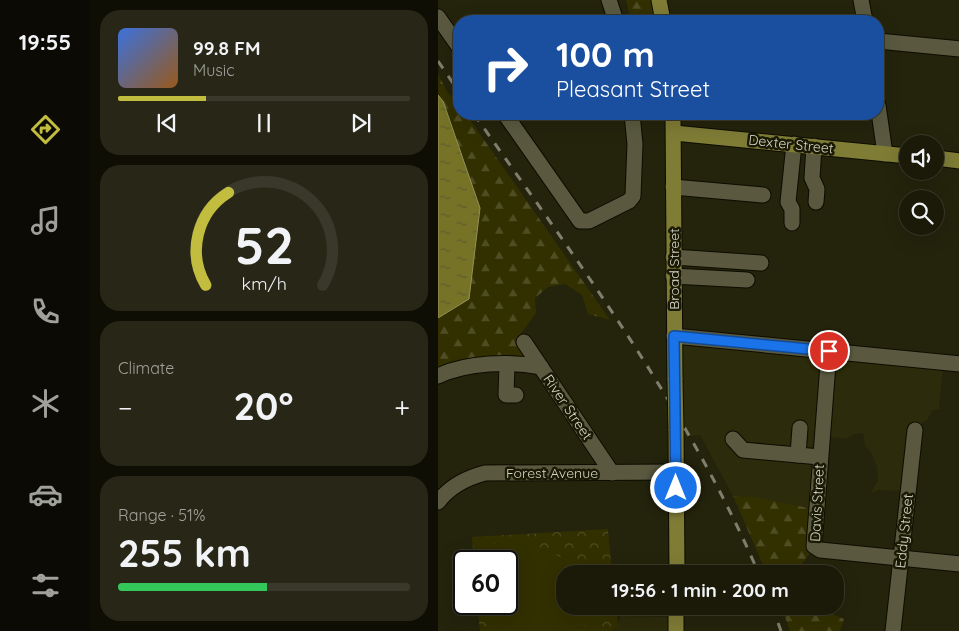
<!DOCTYPE html>
<meta charset="utf-8">
<style>
body{margin:0;font-family:Quicksand,sans-serif;background:#282717;color:#f1f3f6;height:100vh;display:flex;flex-direction:column;font-size:19px;white-space:nowrap}
*{box-sizing:border-box;margin:0}
p{font-size:16px;color:#a0a19c}
.icon{flex:none;width:28px;height:28px;fill:none;stroke:currentColor;stroke-width:2;stroke-linecap:round;stroke-linejoin:round}
.map{position:relative;flex:1;overflow:hidden}
.drawer{display:flex;flex-direction:column;gap:10px;padding:10px;background:#0f0e05;width:348px}
.drawer>*{flex:none}
.top-card{position:absolute;left:15px;top:15px;width:431px;height:105px;border-radius:20px;box-shadow:0 5px 20px #0002,0 0 0 1px #39382a;background:#1a4fa0;color:#fff;overflow:hidden}
.buttons{position:absolute;left:461px;top:135px;display:grid;gap:10px}
.buttons a{display:grid;place-items:center;width:45px;height:45px;border-radius:50%;background:#1b1a09;box-shadow:0 5px 20px #0002,0 0 0 1px #39382a;font-size:25px}
.speed{position:absolute;left:15px;top:550px;display:flex;gap:10px;font-size:25px;font-weight:700;text-align:center}
.speed>*{display:grid;place-content:center;width:65px;height:65px;border-radius:50%;background:#1b1a09;box-shadow:0 5px 20px #0002,0 0 0 1px #39382a;line-height:1}
.speed .limit{border:2px solid #111;border-radius:8px;background:#fff;color:#111}
.pin{position:absolute;display:grid;place-items:center;width:42px;height:42px;color:#fff;margin:-21px;border:2px solid #fff;border-radius:50%;box-shadow:0 1px 5px #0007}
.me{position:absolute;width:55px;margin:-28px;rotate:0deg;stroke-linejoin:round;filter:drop-shadow(0 0 4px #0008)}
.turn{display:flex;align-items:center;gap:18px;height:105px;padding:0 20px;font-size:22px}
.turn .icon{width:65px;height:65px;stroke-width:2.5}
.turn b{display:block;font-size:35px;line-height:42px}
.big{font-size:38px;font-weight:800;line-height:1.1}
.drawer .card{flex:1;display:flex;flex-direction:column;justify-content:center;gap:8px;min-width:0;padding:0 18px;border-radius:20px;background:#282717}
.drawer .dial{align-items:center;gap:0}
.dial svg{height:130px;overflow:visible;fill:none;stroke:#39382a;stroke-width:7;stroke-linecap:round;text-anchor:middle}
.dial text{fill:#f1f3f6;stroke:none}
.song{display:flex;align-items:center;gap:15px}
.cover{width:60px;height:60px;border-radius:8px;background:linear-gradient(135deg,hsl(220 70% 55%),hsl(30 70% 35%))}
.played{height:5px;border-radius:2px;background:linear-gradient(90deg,#c2bd3f 30%,#39382a 30%)}
.keys{display:flex;justify-content:space-around;direction:ltr}
.heat{display:flex;justify-content:space-between;align-items:center;font-size:28px;direction:ltr}
.charge{height:8px;border-radius:4px;background:linear-gradient(90deg,#34c759 51%,#39382a 0)}
.trip{position:absolute;left:118px;top:565px;width:288px;height:50px;border-radius:20px;background:#1b1a09;box-shadow:0 5px 20px #0002,0 0 0 1px #39382a;font-weight:800;line-height:50px;text-align:center}
main{display:flex;flex:1;min-height:0}
.dock{display:flex;flex-direction:column;width:90px;justify-content:space-around;align-items:center;background:#0b0a04;color:#a0a19c}
.dock .icon{width:35px;height:35px}
.dock .selected{color:#c2bd3f}
.dock b{font-size:22px;color:#f1f3f6}
.map>svg:first-child{display:block}
.built{fill:#2c2b0b}
.forest{fill:url(#forest-firs)}
.park{fill:url(#park-crowns)}
.garden{fill:#323000}
.water{fill:url(#water-ripples);stroke:#939157}
.lines{fill:none;stroke-linecap:round;stroke-linejoin:round}
.minor-casing{stroke:#0d0c00;stroke-width:17}
.major-casing{stroke:#0d0c00;stroke-width:17}
.minor{stroke:#5a5940;stroke-width:15}
.major{stroke:#7f7c36;stroke-width:15}
.rail{stroke:#807f6d;stroke-width:3;stroke-dasharray:9 9;stroke-linecap:butt}
.major-bridge-casing{stroke:#0d0c00;stroke-width:17;stroke-linecap:butt}
.major-bridge{stroke:#7f7c36;stroke-width:15}
.route-casing{stroke:#114b97;stroke-width:12}
.route{stroke:#1a73e8;stroke-width:9}
.labels{text-anchor:middle;dominant-baseline:central;stroke-width:5;stroke-linejoin:round;paint-order:stroke}
.street-label{font-size:14px;fill:#d6d6c8;stroke:#1a1903}
</style>
<main>
<nav class="dock">
<b>19:55</b>
<svg class="icon selected" aria-label="directions" viewBox="0 0 24 24"><path d="M12 3l9 9-9 9-9-9zM9 14v-3h6M13 9l2 2-2 2"/></svg>
<svg class="icon" aria-label="music" viewBox="0 0 24 24"><path d="M9 18V5l10-2v13"/><circle cx="6" cy="18" r="3"/><circle cx="16" cy="16" r="3"/></svg>
<svg class="icon" aria-label="phone" viewBox="0 0 24 24"><path d="M5 4h4l2 5-3 2q2 4 5 5l2-3 5 2v4C11 20 4 13 5 4z"/></svg>
<svg class="icon" aria-label="climate" viewBox="0 0 24 24"><path d="M12 3v18M4 7l16 10M4 17L20 7"/></svg>
<svg class="icon" aria-label="car" viewBox="0 0 24 24"><path d="M5 17H2v-5l4-1 3-4h7l3 4 3 1v5h-3M9 17h6M6 11h13"/><circle cx="7" cy="17" r="2"/><circle cx="17" cy="17" r="2"/></svg>
<svg class="icon" aria-label="filters" viewBox="0 0 24 24"><path d="M4 7h16M4 17h16"/><circle cx="9" cy="7" r="2"/><circle cx="15" cy="17" r="2"/></svg>
</nav>
<section class="drawer">
<div class="card">
<div class="song"><i class="cover"></i><div><b>99.8 FM</b><p>Music</p></div></div>
<div class="played"></div>
<div class="keys"><svg class="icon" aria-label="previous" viewBox="0 0 24 24"><path d="M18 5L8 12l10 7zM5 5v14"/></svg><svg class="icon" aria-label="pause" viewBox="0 0 24 24"><path d="M8 5v14M16 5v14"/></svg><svg class="icon" aria-label="next" viewBox="0 0 24 24"><path d="M6 5l10 7-10 7zM19 5v14"/></svg></div>
</div>
<div class="card dial"><svg viewBox="0 0 100 80">
<path d="M14 69A42 42 0 1 1 86 69"/>
<path d="M14 69A42 42 0 0 1 28 12" stroke="#c2bd3f"/>
<text x="50" y="56" font-size="32" font-weight="700">52</text>
<text x="50" y="72" font-size="11">km/h</text>
</svg></div>
<div class="card"><p>Climate</p>
<div class="heat"><a>−</a><b class="big">20°</b><a>+</a></div>
</div>
<div class="card"><p>Range · 51%</p><b class="big">255 km</b><div class="charge"></div></div>
</section>
<div class="map">
<svg width="522" height="631" viewBox="0 0 522 631">
<defs>
<pattern id="forest-firs" width="22" height="20" patternUnits="userSpaceOnUse" patternTransform="scale(1.25)"><rect width="22" height="20" fill="#323000"/><path d="M5 1l3.5 6h-7zM16 11l3.5 6h-7z" fill="#4f4d24"/></pattern>
<pattern id="park-crowns" width="20" height="18" patternUnits="userSpaceOnUse" patternTransform="scale(1.25)"><rect width="20" height="18" fill="#323000"/><path d="M2 6a3 3 0 1 1 6 0M12 15a3 3 0 1 1 6 0" fill="none" stroke="#4f4d24"/></pattern>
<pattern id="water-ripples" width="26" height="14" patternUnits="userSpaceOnUse" patternTransform="scale(1.25)"><rect width="26" height="14" fill="#767327"/><path d="M2 4q2-2 4 0t4 0M15 11q2-2 4 0t4 0" fill="none" stroke="#5e5c30"/></pattern>
</defs>
<rect width="100%" height="100%" fill="#24230c"/>
<g class="built">
<path d="M236 340 505 367 501 409 495 410 489 420 476 428 466 491 441 490 433 493 440 480 439 467 432 451 427 446 425 433 417 434 408 439 383 436 375 509 318 497 295 496 262 435 237 438Z"/>
<path d="M183 616 230 617V631H176Z"/>
</g>
<g class="forest">
<path d="M188 0H218L222 21H193Z"/>
<path d="M0 74 10 93 21 104V114H28L172 320 150 314 144 295 127 284 110 287 97 298 98 313 81 336 97 360 0 378V310L22 284 37 252 39 229 27 161 11 125 0 108Z"/>
<path d="M295 496 318 497 375 509 377 551 372 553 361 568 363 574H329Z"/>
<path d="M343 606H376L406 619 402 631H352Z"/>
</g>
<path class="park" d="M170 529 174 574H126V606H178L180 626 174 631H42L39 604H69V561H36L34 537Z"/>
<path class="garden" d="M71 542C98 544 122 551 140 574H126V606H157L163 622 124 631H60L56 604H69V561H50L48 544Z"/>
<path class="water" d="M0 95 5 101 42 208 31 299 0 318Z"/>
<g class="lines">
<defs>
<g id="minor">
<path d="M171 0 178 21"/>
<path d="M423 0 427 21"/>
<path d="M0 17 21 47"/>
<path d="M440 41 522 49"/>
<path d="M440 105 447 154"/>
<path d="M67 114 142 221H151L191 201 195 196 197 144 194 114"/>
<path d="M376 146 374 178 379 189 378 202"/>
<path d="M235 187 325 195"/>
<path d="M354 223V209L350 202 356 144"/>
<path d="M235 257 323 263"/>
<path d="M235 276 309 280"/>
<path d="M236 336 522 364"/>
<path d="M86 342 174 473"/>
<path d="M391 351 376 546 382 550 522 564"/>
<path d="M69 365 68 395H78"/>
<path d="M0 376C29 362 72 361 103 367"/>
<path d="M295 439 305 450 382 457"/>
<path d="M360 455 362 428"/>
<path d="M0 502C12 486 28 478 47 473L238 472"/>
<path d="M455 631 477 430"/>
</g>
<g id="major">
<path d="M221 0 225 21"/>
<path d="M235 114 237 380"/>
<path d="M236 133 470 156"/>
<path d="M498 158 522 161"/>
<path d="M238 429 239 574"/>
<path d="M238 631V606"/>
</g>
</defs>
<use href="#minor" class="minor-casing"/>
<use href="#major" class="major-casing"/>
<use href="#minor" class="minor"/>
<use href="#major" class="major"/>
<g class="rail">
<path d="M0 61 21 92"/>
<path d="M36 114C140 262 249 407 321 574"/>
<path d="M334 606 343 631"/>
</g>
<defs>
<path id="major-bridge" d="M237 380 238 429"/>
</defs>
<use href="#major-bridge" class="major-bridge-casing"/>
<use href="#major-bridge" class="major-bridge"/>
</g>
<g class="lines">
<defs>
<path id="route" d="M238 488 236 336 391 351"/>
</defs>
<use href="#route" class="route-casing"/>
<use href="#route" class="route"/>
</g>
<g class="labels">
<g class="street-label">
<text transform="translate(353 144) rotate(6)">Dexter Street</text>
<text transform="translate(236 269) rotate(-90)">Broad Street</text>
<text transform="translate(130 407) rotate(56)">River Street</text>
<text x="114" y="473">Forest Avenue</text>
<text transform="translate(379 503) rotate(-87)">Davis Street</text>
<text transform="translate(466 531) rotate(-84)">Eddy Street</text>
</g>
</g>
</svg>
<div class="buttons">
<a><svg class="icon" aria-label="sound" viewBox="0 0 24 24"><path d="M4 9h4l5-4v14l-5-4H4zM17 9q2 3 0 6"/></svg></a>
<a><svg class="icon" aria-label="search" viewBox="0 0 24 24"><circle cx="10" cy="10" r="6"/><path d="M15 15l6 6"/></svg></a>
</div>
<div class="speed"><div class="limit">60</div></div>
<div class="pin" style="left:391px;top:351px;background:#d93025"><svg class="icon" aria-label="arrive" viewBox="0 0 24 24"><path d="M6 21V4h12l-3 4 3 4H6"/></svg></div>
<svg class="me" style="left:238px;top:488px" viewBox="-20 -20 40 40"><circle r="17" fill="#1a73e8" stroke="#fff" stroke-width="3"/><path d="M0-11L8 9 0 5-8 9z" fill="#fff"/></svg>
<div class="trip">19:56 · 1 min · 200 m</div>
<div class="top-card">
<div class="turn"><svg class="icon" aria-label="right" viewBox="0 0 24 24"><path d="M7 20v-9h11M14 6l5 5-5 5"/></svg><div><b>100 m</b>Pleasant Street</div></div>
</div>
</div>
</main>
